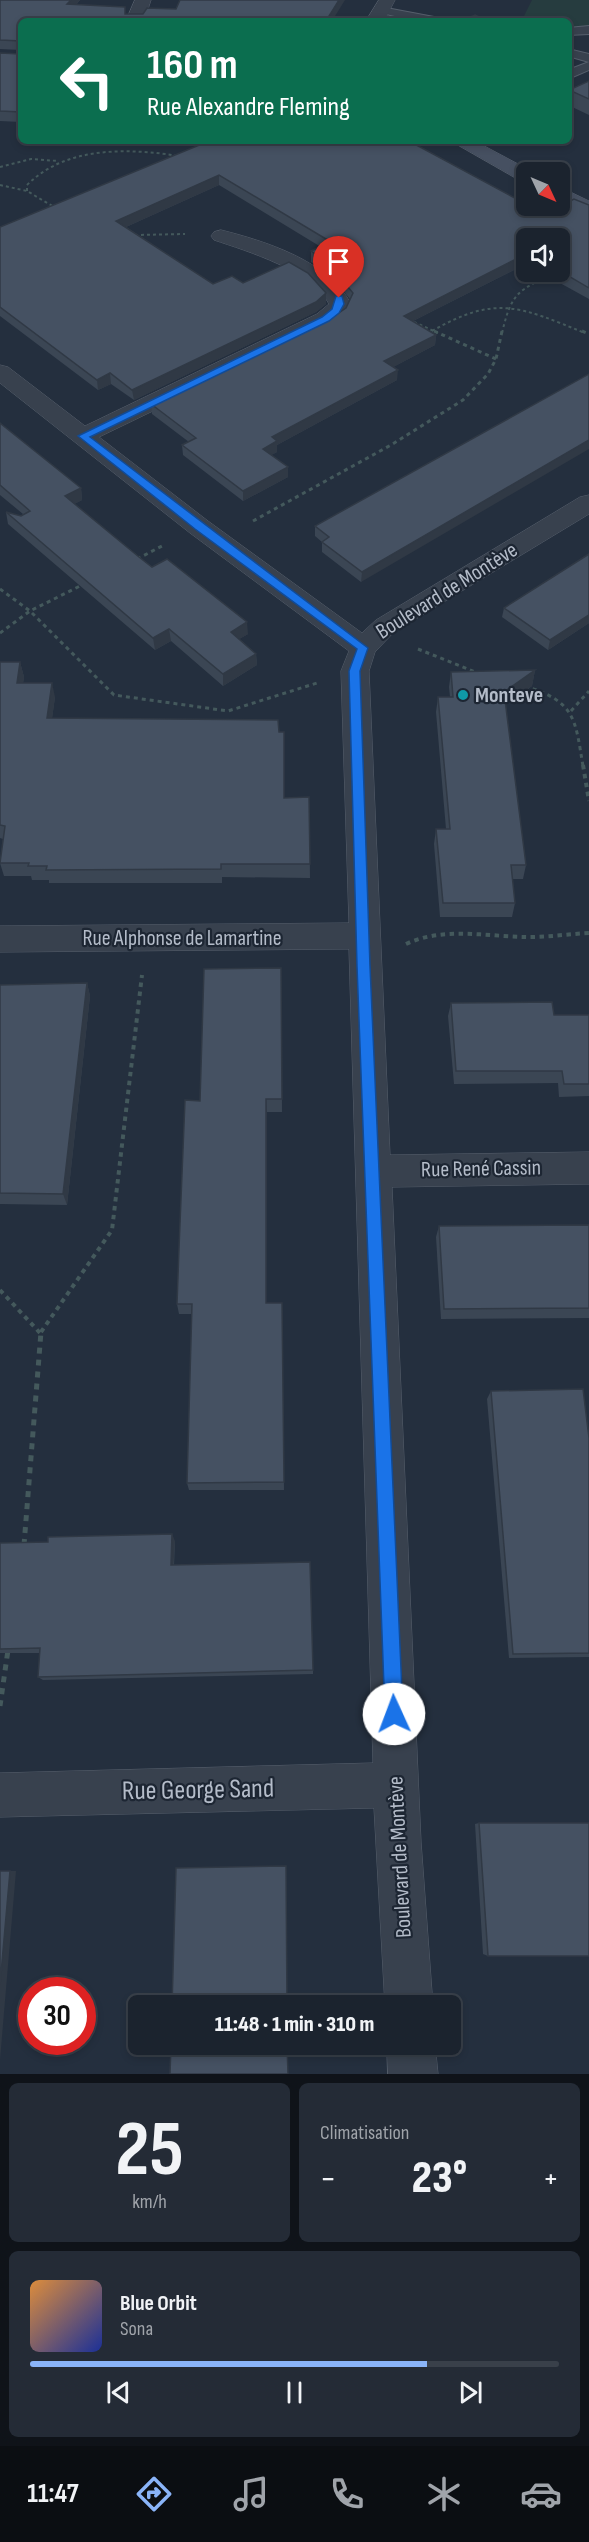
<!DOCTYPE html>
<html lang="fr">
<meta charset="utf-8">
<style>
body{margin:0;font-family:"Sofia Sans Condensed",sans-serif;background:#242b36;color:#f1f3f6;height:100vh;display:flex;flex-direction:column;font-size:22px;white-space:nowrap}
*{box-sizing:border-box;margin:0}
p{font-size:20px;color:#a0a4aa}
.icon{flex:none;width:33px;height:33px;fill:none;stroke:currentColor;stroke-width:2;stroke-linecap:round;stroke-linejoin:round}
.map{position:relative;height:2074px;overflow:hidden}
.panel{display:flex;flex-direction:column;gap:9px;padding:9px;background:#0f1319;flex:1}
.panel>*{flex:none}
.guide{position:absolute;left:18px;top:18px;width:554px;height:126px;border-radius:9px;box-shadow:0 3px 9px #0003,0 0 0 2px #39404a;background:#0b6e4f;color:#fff;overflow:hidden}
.needle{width:39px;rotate:134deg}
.tools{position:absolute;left:516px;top:162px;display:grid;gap:12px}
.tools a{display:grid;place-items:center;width:54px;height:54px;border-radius:9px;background:#1b232e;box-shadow:0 3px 9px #0003,0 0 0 2px #39404a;font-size:30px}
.speed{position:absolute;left:18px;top:1977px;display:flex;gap:12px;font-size:30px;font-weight:700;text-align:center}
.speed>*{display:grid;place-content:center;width:78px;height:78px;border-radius:50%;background:#1b232e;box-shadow:0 3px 9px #0003,0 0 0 2px #39404a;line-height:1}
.speed .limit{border:9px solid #d22;background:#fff;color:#111}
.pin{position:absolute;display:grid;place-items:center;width:51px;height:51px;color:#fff;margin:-62px -26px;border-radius:50% 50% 50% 0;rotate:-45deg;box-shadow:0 0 6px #0007}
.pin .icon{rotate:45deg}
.me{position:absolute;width:66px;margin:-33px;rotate:358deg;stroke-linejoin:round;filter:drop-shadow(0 0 4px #0008)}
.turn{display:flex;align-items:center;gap:21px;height:126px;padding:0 30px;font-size:27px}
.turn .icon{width:78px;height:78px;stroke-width:2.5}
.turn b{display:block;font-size:42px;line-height:51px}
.big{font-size:45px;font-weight:800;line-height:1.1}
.panel .card{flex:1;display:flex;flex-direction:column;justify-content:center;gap:9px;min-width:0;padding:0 21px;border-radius:9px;background:#242b36}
.panel .dial{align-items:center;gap:0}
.dial b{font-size:78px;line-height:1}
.song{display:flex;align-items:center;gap:18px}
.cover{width:72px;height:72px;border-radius:9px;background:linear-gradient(135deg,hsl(30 70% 55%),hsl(230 70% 35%))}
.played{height:6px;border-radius:3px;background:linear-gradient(90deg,#8ab4f8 75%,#39404a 75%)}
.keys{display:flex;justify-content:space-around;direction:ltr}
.heat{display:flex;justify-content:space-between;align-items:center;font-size:33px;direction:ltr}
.panel .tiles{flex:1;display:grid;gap:9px;grid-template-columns:1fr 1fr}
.card:last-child{grid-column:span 2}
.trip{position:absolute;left:128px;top:1995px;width:333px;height:60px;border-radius:9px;background:#1b232e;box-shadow:0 3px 9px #0003,0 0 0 2px #39404a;font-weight:800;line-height:60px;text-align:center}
.dock{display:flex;height:96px;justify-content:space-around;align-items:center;background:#0b0e12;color:#a0a4aa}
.dock .icon{width:42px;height:42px}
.dock .active{color:#8ab4f8}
.dock b{font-size:27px;color:#f1f3f6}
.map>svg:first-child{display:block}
.green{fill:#263c3f}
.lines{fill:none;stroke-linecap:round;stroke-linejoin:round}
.lane-casing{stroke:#565f6c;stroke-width:2}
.street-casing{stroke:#565f6c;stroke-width:1}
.secondary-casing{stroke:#565f6c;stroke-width:1}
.path-far3{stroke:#44595c;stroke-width:2;stroke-dasharray:3 3;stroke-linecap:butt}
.path-far2{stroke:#44595c;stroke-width:3;stroke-dasharray:4 4;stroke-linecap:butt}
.path-far1{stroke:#44595c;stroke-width:4;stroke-dasharray:4.5 4.5;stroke-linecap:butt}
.path{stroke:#44595c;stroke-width:5;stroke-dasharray:6 6;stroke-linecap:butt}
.lane{fill:#38414e;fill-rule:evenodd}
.street{fill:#38414e;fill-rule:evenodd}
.secondary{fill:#465061;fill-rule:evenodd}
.wall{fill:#3b4654}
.shaded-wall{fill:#303945}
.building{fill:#455162;stroke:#303945;stroke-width:1.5}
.route{fill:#1a73e8;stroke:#114b97;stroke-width:1.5}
.culture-dot{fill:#0f9aa8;stroke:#1d2633;stroke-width:2}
.labels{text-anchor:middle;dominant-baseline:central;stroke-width:4.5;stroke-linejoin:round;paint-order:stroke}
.street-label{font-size:22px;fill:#b4bcc9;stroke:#1d2633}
.poi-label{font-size:22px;font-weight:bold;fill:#b4bcc9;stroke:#1d2633;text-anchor:start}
.near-street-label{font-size:27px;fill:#b4bcc9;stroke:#1d2633}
</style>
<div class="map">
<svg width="589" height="2074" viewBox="0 0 589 2074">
<rect width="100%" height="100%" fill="#242f3e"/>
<path class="green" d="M532 0H589V31L569 27 568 21H539L523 18Z"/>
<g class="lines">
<defs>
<g id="lane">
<path d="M381 7 434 17 440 21H417L377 12V8Z"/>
<path d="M589 26V34L568 35V28Z"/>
<path d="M568 49 589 54V62L568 56Z"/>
<path d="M589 62V70L568 79V70Z"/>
</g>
<g id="street">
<path d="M135 0H151L144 21H126Z"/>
<path d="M379 0H395L384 21H366Z"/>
<path d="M221 230C265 241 329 261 351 304L344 316 333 324 99 437 208 521 362 633 376 620 580 497 589 495V514L394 632 375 652 369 671 390 1155 589 1152V1184L392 1187 421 1842 433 2006H385L374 1808 0 1817V1773L373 1763 349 949 0 952V926L349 923 341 671 349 651 190 533 0 383V365L8 367 85 426 317 314 329 304C313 271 247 251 214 240L211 236 214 232Z"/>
<path d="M387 2044H435L438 2074H388Z"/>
</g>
<g id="secondary">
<path d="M451 141H475L533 172H526V182L519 180Z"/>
<path d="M560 187 589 201V215L560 201Z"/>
</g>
</defs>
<use href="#lane" class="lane-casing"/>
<use href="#street" class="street-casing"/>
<use href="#secondary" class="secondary-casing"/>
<g class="path-far3">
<path d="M0 167 31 159 58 161"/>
<path d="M0 185 27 191 54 207"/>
<path d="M27 191V185C66 146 128 148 179 156"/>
<path d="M135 235 185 234"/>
<path d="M414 322 438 333"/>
<path d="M432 331C497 294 520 307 585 333"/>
<path d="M502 333C512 290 519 291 556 272"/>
</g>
<g class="path-far2">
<path d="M434 331 496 359"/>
<path d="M582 331 589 334"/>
<path d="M253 521 391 445 463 400 488 374 496 359 502 331"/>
<path d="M137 559 162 546"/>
<path d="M0 589 30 611 114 695 228 711 317 683"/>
<path d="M0 633 30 611 84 584"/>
<path d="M418 649 475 672"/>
<path d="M525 686C576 702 575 719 583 766"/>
<path d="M571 711 589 691"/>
</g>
<g class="path-far1">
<path d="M583 765 589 801"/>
<path d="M406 944C444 926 489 937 529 937 549 937 569 934 589 933"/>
<path d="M0 1290 41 1334"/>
<path d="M41 1332 112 1230 142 975"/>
</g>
<g class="path">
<path d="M24 1545 41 1332"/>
<path d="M0 1706 8 1650"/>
</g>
<use href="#lane" class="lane"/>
<use href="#street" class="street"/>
<use href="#secondary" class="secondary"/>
</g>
<g class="wall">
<path d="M0 0H80L76 5 125 14 21 50 0 49Z"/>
<path d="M0 53 21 54V122L0 121Z"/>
<path d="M589 81V115L568 105 569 90Z"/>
<path d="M209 141 545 214 589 205V299L540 272H560L526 238V264L413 321 436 335 435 345 393 367 397 380 277 445V452L271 455 288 467V477L243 501 183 455 182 445 189 442 152 414 151 404 334 316 346 308 350 299 329 274 311 262V251L321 247 219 185 126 227 213 284 243 283 326 293V304L316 312 134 400 111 384 98 390 0 316V227Z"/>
<path d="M589 374 361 582 322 552V542L315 536V526Z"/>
<path d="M0 423 81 488 82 500 74 504 152 567 248 634 239 639 256 654 257 665 223 686 171 641 155 650 8 524 6 512 21 516 23 514 0 495Z"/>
<path d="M589 554V623L548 650 502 617 504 608Z"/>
<path d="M0 662H20L24 677 23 683 55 697 52 718 284 798 309 797 310 878 222 877V883H49V880H32L31 876H4L0 863 3 839 0 838Z"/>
<path d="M535 670 532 686 505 705 526 865 523 879H512L515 903 512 917H440L434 844 436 829H446L436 712 438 697H450L449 687 451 672Z"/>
<path d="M281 968 282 1112H267L266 1303H282L284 1490H189L187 1483 192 1314H179L177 1304Z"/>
<path d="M87 983 90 996 67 1205 0 1204V985Z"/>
<path d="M451 1003 554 1015H589V1096L559 1097 558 1083 454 1084 448 1016Z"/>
<path d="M589 1225V1318L441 1319 436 1237 439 1226Z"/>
<path d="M491 1391 589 1438V1657L509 1658 487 1399Z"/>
<path d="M175 1541 174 1565 313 1670V1674L43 1680 38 1677 40 1653H0V1543Z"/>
<path d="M479 1823 488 1956 483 1954 475 1824Z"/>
</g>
<g class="shaded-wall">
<path d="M71 0H80L68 14 67 4Z"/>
<path d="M339 0H345L332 21H326Z"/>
<path d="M219 175V185L117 231 116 221Z"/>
<path d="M526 254V264L403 326 404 316Z"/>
<path d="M326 293V304L316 312 134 400 132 390Z"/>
<path d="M436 335 435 345 384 372V361Z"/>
<path d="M398 370 397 380 277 445V452L263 460V449L272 437Z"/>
<path d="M110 373 111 384 98 390 97 380Z"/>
<path d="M589 440V449L361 582 362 572Z"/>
<path d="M288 467V477L243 501V491Z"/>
<path d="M81 488 82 500 67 508 65 496Z"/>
<path d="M589 615V623L548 650 550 640Z"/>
<path d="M247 622 248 634 231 644V632Z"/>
<path d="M169 629 171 641 155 650 153 638Z"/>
<path d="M256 654 257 665 223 686V674Z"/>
<path d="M20 662 24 677 21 698 17 683Z"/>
<path d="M535 670 532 686 501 708 504 692Z"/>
<path d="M52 683 55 697 50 733 47 718Z"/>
<path d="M87 983 90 996 67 1205 63 1194Z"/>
<path d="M266 1099 267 1112 266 1313Z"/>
<path d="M172 1534 175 1541 173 1571 171 1565Z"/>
<path d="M10 1871H16L0 2060V1985Z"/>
</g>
<g class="building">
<path d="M0 0H71L67 4 125 7V14H143L147 8 176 9 180 0H339L326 21H21V41L0 40Z"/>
<path d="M475 15 487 21H461Z"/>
<path d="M0 53 21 54V112L0 111Z"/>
<path d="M589 81V99L569 90Z"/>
<path d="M209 141H409L526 204V206H530L545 214 574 199 589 205V288L560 271V238H526V254L404 316 436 335 384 361 398 370 272 437 277 441 263 449 288 467 243 491 182 445 196 438 151 404 334 316 346 308 353 293 329 264 311 251 331 242 219 175 116 221 213 284 232 276 243 283 289 262 308 273 326 293 316 302 132 390 110 373 97 380 0 307V227Z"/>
<path d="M589 374V440L362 572 322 542 329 537 315 526Z"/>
<path d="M0 423 81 488 65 496 139 557 152 567 167 559 247 622 231 632 256 654 223 674 169 629 153 638 6 512 21 516 30 511 0 485Z"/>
<path d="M589 554V615L550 640 504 608Z"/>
<path d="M0 662H20L17 683H52L47 718 278 720 279 732H284V798L309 797 310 864H221V869L46 870 47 866H28L29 863H0L5 826 0 825Z"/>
<path d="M535 670 504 692 526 865H511L515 903H443L436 829H450L438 697H453L451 672Z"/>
<path d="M281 968 282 1099H266V1303H282L284 1482 187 1483 192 1304H177L179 1248 185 1100 200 1101 204 969Z"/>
<path d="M87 983 63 1194 0 1193V985Z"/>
<path d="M552 1002 554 1015H589V1084H564L562 1071H456L451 1003Z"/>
<path d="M589 1225V1308L444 1309 439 1226Z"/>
<path d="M583 1389 589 1438V1653L513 1654 491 1391Z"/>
<path d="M172 1534 171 1565 310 1562 313 1670 38 1677 40 1648 0 1649V1543L48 1542V1537Z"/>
<path d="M479 1823H589V1956H488Z"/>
<path d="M286 1866 287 2006H172L176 1868Z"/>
<path d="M0 1871H10L0 1985Z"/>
<path d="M171 2044H287L288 2074H170Z"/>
</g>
<path class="route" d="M336 296H342L344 304 339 313 329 321 90 437 368 648 360 671 370 966 403 1714 400 1720 394 1723 387 1720 385 1714 357 966 349 671 357 649 195 529 78 436 322 317 332 309Z"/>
<circle class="culture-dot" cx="463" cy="695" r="6"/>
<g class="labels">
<g class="street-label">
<text transform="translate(447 591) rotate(-32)">Boulevard de Montève</text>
<text x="182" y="938">Rue Alphonse de Lamartine</text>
<text transform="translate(481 1169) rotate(-1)">Rue René Cassin</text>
<text transform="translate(400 1857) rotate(-93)">Boulevard de Montève</text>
</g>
<g class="poi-label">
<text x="475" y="695">Monteve</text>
</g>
<g class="near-street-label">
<text transform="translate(198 1790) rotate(-1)">Rue George Sand</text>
</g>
</g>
</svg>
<div class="tools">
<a><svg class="needle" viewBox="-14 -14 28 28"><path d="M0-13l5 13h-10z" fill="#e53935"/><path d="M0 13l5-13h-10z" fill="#a0a4aa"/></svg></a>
<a><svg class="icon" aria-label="sound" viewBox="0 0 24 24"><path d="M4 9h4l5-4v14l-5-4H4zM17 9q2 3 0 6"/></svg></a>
</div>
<div class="speed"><div class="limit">30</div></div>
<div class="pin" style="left:339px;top:298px;background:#d93025"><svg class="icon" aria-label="arrive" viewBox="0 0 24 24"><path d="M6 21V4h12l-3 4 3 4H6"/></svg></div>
<svg class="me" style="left:394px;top:1714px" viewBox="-20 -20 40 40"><circle r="19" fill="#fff"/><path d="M0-13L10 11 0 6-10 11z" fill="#1a73e8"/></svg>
<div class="trip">11:48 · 1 min · 310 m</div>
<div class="guide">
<div class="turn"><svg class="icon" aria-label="left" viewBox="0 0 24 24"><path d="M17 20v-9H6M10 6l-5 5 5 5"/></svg><div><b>160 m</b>Rue Alexandre Fleming</div></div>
</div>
</div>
<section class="panel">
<div class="tiles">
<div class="card dial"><b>25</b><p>km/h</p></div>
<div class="card"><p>Climatisation</p>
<div class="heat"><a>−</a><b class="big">23°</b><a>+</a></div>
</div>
<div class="card">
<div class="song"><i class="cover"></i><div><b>Blue Orbit</b><p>Sona</p></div></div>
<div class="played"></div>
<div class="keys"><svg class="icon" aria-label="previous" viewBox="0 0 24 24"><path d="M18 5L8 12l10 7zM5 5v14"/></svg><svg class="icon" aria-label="pause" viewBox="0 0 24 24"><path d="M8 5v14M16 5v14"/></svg><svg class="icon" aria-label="next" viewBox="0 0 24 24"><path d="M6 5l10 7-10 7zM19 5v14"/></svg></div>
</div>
</div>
</section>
<nav class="dock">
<b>11:47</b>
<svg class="icon active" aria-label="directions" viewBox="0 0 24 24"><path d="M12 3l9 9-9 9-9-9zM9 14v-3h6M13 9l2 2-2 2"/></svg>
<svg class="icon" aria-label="music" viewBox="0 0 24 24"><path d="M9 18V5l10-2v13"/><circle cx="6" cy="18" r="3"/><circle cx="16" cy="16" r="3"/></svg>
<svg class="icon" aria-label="phone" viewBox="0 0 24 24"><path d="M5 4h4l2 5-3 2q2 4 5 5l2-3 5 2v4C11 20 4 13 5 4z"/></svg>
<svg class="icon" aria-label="climate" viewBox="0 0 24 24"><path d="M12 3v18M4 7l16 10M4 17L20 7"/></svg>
<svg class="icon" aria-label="car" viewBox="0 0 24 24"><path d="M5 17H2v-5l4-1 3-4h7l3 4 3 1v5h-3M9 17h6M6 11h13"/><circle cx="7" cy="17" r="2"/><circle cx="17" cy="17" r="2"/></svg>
</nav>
